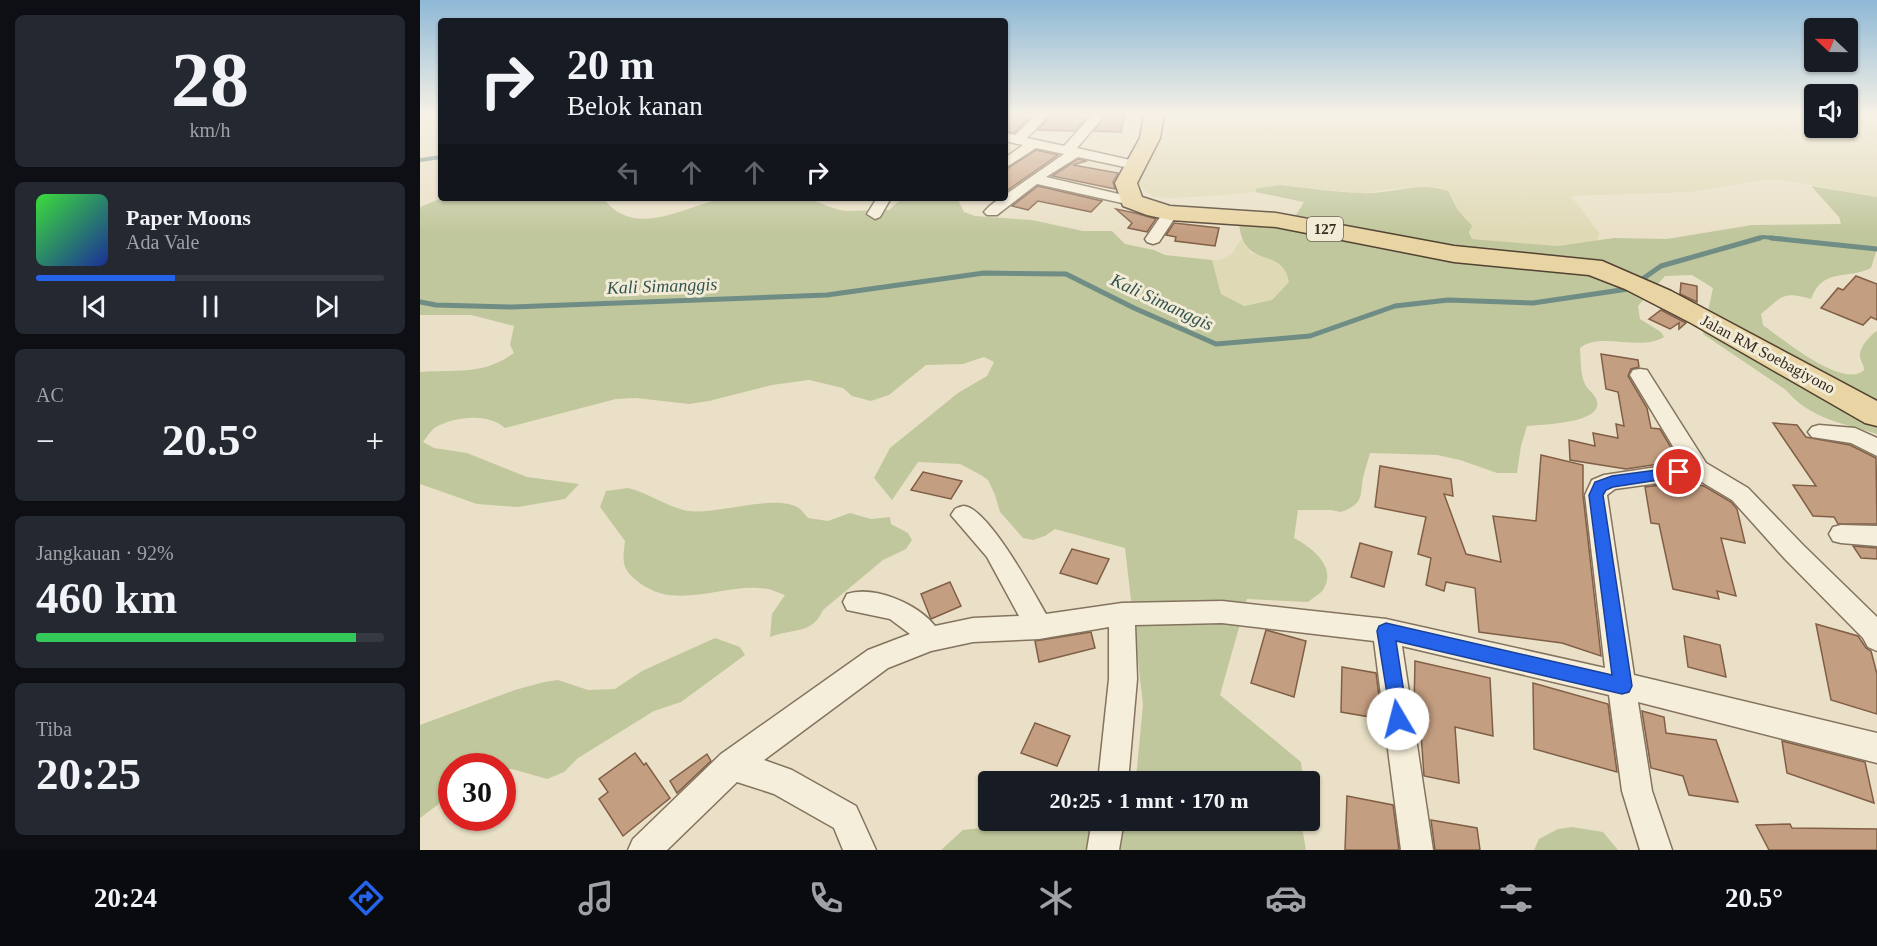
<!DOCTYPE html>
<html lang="id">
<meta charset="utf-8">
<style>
body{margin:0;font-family:Georgia,serif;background:#242831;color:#f1f3f6;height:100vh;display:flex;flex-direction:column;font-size:22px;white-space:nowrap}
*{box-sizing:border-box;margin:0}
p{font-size:20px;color:#9ea1a6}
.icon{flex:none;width:33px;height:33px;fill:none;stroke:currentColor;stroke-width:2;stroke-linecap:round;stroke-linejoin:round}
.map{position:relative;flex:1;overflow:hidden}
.side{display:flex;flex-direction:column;gap:15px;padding:15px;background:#0d0f14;width:420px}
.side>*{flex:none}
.guide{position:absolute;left:18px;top:18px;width:570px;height:183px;border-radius:6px;box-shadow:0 2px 4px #0004;background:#171b24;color:#f1f3f6;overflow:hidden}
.needle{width:39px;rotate:292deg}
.tools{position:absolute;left:1384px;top:18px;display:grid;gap:12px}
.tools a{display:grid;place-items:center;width:54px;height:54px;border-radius:6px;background:#171b24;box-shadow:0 2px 4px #0004;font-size:30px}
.speed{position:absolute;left:18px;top:753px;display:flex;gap:12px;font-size:30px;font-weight:700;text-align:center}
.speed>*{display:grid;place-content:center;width:78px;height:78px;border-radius:50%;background:#171b24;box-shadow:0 2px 4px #0004;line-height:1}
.speed .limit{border:9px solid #d22;background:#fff;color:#111}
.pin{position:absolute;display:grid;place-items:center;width:51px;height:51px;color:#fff;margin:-26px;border:3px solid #fff;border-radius:50%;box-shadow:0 2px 6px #0007}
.me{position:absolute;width:66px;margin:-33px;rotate:352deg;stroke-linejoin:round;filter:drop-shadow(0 0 4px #0008)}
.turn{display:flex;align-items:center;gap:21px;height:126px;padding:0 30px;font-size:27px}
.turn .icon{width:78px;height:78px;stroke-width:2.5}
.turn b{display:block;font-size:42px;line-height:51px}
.lanes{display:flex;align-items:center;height:57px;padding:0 30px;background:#0003;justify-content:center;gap:30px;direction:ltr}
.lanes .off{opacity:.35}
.big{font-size:45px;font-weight:700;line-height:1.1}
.side .widget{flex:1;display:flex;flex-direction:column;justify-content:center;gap:9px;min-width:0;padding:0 21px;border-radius:9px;background:#242831}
.side .dial{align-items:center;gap:0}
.dial b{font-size:78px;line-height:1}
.song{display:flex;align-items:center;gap:18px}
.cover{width:72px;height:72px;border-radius:9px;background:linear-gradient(135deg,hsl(120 70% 55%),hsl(230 70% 35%))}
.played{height:6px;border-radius:3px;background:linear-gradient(90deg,#2563eb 40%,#363941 40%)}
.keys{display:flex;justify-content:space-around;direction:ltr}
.heat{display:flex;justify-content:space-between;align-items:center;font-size:33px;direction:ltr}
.charge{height:9px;border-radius:4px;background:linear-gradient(90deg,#34c759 92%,#363941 0)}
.trip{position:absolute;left:558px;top:771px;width:342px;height:60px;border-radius:6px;background:#171b24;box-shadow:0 2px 4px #0004;font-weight:700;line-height:60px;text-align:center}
.dock{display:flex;height:96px;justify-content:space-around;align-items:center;background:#090b0e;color:#9ea1a6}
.dock .icon{width:42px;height:42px}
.dock .active{color:#2563eb}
.dock b{font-size:27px;color:#f1f3f6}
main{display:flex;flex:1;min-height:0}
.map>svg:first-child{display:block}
.farmland{fill:#dfd9b5}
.green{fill:#c1c79c}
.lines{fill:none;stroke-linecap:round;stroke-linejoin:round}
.stream-far1{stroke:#6f8c85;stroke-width:4}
.stream{stroke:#6f8c85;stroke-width:5}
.building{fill:#c49e81;stroke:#815f46;stroke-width:1.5}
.minor-casing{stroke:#84735e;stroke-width:3}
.primary-casing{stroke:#524232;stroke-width:3}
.minor{fill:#f5eeda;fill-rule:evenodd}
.primary{fill:#e9d5a3;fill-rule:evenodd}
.route{fill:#2563eb;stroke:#184099;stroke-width:1.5}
.labels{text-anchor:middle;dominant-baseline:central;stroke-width:6;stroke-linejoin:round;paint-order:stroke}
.shield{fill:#f2ebd6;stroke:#6e6557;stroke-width:1.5}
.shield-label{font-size:15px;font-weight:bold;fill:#362b20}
.street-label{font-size:16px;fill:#362b20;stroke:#f2ebd6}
.water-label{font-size:18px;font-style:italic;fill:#315452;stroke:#f2ebd6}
</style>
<main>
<section class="side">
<div class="widget dial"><b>28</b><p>km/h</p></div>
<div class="widget">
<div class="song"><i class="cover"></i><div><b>Paper Moons</b><p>Ada Vale</p></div></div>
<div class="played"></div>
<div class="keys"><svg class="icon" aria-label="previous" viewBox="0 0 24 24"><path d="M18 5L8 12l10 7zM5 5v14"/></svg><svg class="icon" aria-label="pause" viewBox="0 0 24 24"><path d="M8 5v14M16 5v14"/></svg><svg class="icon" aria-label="next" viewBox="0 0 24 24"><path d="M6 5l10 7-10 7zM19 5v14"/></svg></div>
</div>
<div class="widget"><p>AC</p>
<div class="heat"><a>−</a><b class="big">20.5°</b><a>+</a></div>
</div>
<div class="widget"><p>Jangkauan · 92%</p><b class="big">460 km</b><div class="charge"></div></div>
<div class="widget"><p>Tiba</p><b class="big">20:25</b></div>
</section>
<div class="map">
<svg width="1457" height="850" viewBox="0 0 1457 850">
<rect width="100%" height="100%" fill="#eae0c7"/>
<g class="farmland">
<path d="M751 114H1395V128H1428V115L1457 125V197L1376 182 1347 179 1272 192 1151 196 1179 233 1177 241 1138 246 1052 239 1047 219 1038 210 1033 197 1018 187H990L941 193 861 185 837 188 835 192 806 195 754 198 733 197 721 187 718 181 745 134Z"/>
<path d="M821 239 831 253 851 258 867 272 869 282 852 300 823 306 801 294 792 260H800L812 254Z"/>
</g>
<g class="green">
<path d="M861 185C887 188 914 192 940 193 970 195 999 180 1028 191L1038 210 1052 226 1049 232 1052 239 1138 246 1194 238 1247 239 1332 225 1421 224 1419 217 1391 186 1457 197V249L1451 268C1427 280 1403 267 1391 299 1362 291 1363 296 1341 314L1343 325C1361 338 1424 390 1444 370 1444 364 1440 361 1440 356 1439 348 1450 335 1457 331V434C1423 423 1390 419 1366 390L1283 334 1293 288 1272 275 1245 276 1218 306 1220 319 1241 332 1244 337C1220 352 1180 331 1160 348 1161 359 1160 376 1166 386 1169 391 1175 394 1177 401 1182 424 1122 424 1107 426L1101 446 1097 473H1077L1040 460 1017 455 950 453C948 461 945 469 943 478 940 498 943 504 921 512L911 510H878L874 538C891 547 918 567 903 590 900 594 893 598 888 602L827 599 800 695 881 762 883 781H710L716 778 723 705 705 548 635 529 625 536 613 540 603 538 580 512 575 495 568 480 561 475 540 464 498 462 472 500 454 478 470 448 538 393 567 376 574 362 564 357 543 364 506 365 469 395 451 401 432 396 423 388 389 380 352 385 289 401 269 404 216 398 196 399 85 428C68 413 36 416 16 427 11 430 7 437 3 442L14 448 47 453 107 477 159 484 145 499 98 507 57 504 0 484V372C36 369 62 376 94 353L90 345 94 326 51 315H0V207L22 198H183C215 241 266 205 305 198 319 196 369 196 383 198 398 200 412 210 427 211 441 211 455 210 469 210L482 198H534L538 200 544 212 555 216 612 220 663 231H692L705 244 734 250 745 255 792 260 801 294 824 306 852 300 869 282C862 245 823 271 819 223L832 211 876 215 884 202 835 192 837 188Z"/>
<path d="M208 488C229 493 247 507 268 511 297 515 356 493 379 508 382 510 385 515 388 518L408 521 430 513 451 519 470 517 471 524 488 533 492 540 486 549 463 560 403 610C392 635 373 628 350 637L352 614 365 595C360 594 354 590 348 589 306 582 259 611 221 584 202 570 202 564 205 541L180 507 186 491Z"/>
<path d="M295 638 320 647 325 655 261 702 234 711 158 758 144 772 127 779 92 769H83L82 766H32L31 795 0 818V725L95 690 124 682 138 680 168 690 195 689 222 671Z"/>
<path d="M635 820 881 821 886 850H521L543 830Z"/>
<path d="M1152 827 1183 832 1198 850H1114L1119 839 1138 829Z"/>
</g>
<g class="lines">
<g class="stream-far1">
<path d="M0 160 21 157"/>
<path d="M1335 239 1343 237 1365 239"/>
</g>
<g class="stream">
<path d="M1351 238 1457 249"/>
<path d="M0 302 16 305 92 307 407 295 564 273 646 274 714 308 796 344 890 336 975 306 1028 300 1113 303 1208 289 1241 266 1340 238"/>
</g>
</g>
<g class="building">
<path d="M585 114H614L594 133 585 131Z"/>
<path d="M632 114H670L655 131 618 130Z"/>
<path d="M688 114H705L701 132 674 131Z"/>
<path d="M616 150 638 155 585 192V170Z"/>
<path d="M658 159 666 161 653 165 698 173 693 182 695 189 632 176Z"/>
<path d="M618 186 682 201 671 212 618 201 608 210 592 206Z"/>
<path d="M696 209 715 213 736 219 727 232 708 228 712 223Z"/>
<path d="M754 223 799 228 795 246 755 241 756 237 746 235Z"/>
<path d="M1436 276 1457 284V320L1451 317 1443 325 1401 308 1418 288 1423 290Z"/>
<path d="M1261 283 1277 286V302L1260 294Z"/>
<path d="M1241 310 1266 323 1259 329V323L1250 329 1229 319Z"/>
<path d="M1181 354 1218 360 1219 367 1211 369 1208 376 1227 408 1231 428 1240 429 1259 461 1206 469 1150 460 1149 440 1175 446 1173 433 1198 438 1196 424 1204 426 1198 392 1186 389Z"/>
<path d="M1353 423 1377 425 1386 437 1430 445 1456 458 1457 524H1418L1414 517 1393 516 1373 485 1396 486Z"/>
<path d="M1121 455 1163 465V495L1181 656 1142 643 1059 632 1055 588 1026 582 1024 591 1006 585 1011 558 998 554 1006 517 955 507 960 466 1031 479 1033 496 1024 494 1046 554 1081 562 1073 516 1116 521Z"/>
<path d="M503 472 542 481 531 499 491 490Z"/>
<path d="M1265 482 1284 486 1311 502 1317 509 1325 543 1301 538 1316 596 1297 591 1299 599 1253 589 1239 524 1231 523 1225 487Z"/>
<path d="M940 543 972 552 964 587 931 577Z"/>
<path d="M1433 546 1457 548V559L1441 558Z"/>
<path d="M652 549 689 559 677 584 640 573Z"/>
<path d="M530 582 541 606 511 619 501 594Z"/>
<path d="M1396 624 1438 636 1446 648 1451 651 1457 674V714L1411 700Z"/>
<path d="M846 630 886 641 874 697 831 683Z"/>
<path d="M671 632 675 648 619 662 615 641Z"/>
<path d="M1264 636 1300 645 1306 677 1268 667Z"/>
<path d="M995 661 1070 678 1073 736 1035 727 1039 783 1004 776 1000 719 995 718 994 707Z"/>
<path d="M922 667 956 673 962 719 921 712Z"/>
<path d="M1113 683 1188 704 1197 772 1114 749Z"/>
<path d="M1222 711 1244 717 1246 733 1296 740 1318 802 1269 795 1263 776 1231 768Z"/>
<path d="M615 723 650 736 637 766 601 753Z"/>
<path d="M1362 741 1445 762 1454 803 1367 773Z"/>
<path d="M215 753 224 765 226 763 250 798 203 836 179 799 188 792 179 779Z"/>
<path d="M287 754 291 761 257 793 250 781Z"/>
<path d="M927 796 973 805 979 850H925Z"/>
<path d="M1011 820 1057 828 1060 850H1015Z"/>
<path d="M1370 824 1372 828 1457 829V850H1349L1336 825Z"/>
</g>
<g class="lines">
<defs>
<g id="minor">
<path d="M617 114H630L607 138 644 146 673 114H686L657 148 719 162 721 165 719 168 714 169 658 157 626 177 716 198 718 201 716 204 711 205 617 184 577 215H567L564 212C569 206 578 198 585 198V195L644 154 616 148 585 168V158L603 145 585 141V133L595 135Z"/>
<path d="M457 198H471L460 217 455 219 447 214Z"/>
<path d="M750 208 758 213 739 242 733 244 727 242 725 239 745 210Z"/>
<path d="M1220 369 1227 370 1286 463 1328 488 1383 545 1457 617V651L1448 647 1443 638 1365 559 1312 500 1275 478 1195 489 1187 495 1214 675 1457 733V763L1218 702 1232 791 1252 850H1220L1202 791 1189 695 982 646 1013 850H981L954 641 802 623 715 625 717 679 708 782H678L689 679V627L619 639 553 642 511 651 468 668 344 760 372 770 436 806 456 850H423L414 828 354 794 317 782 247 850H208L213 839 301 754 448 650 490 634 470 619 427 610 423 602 427 594C454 585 498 604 515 626L553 618 599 616 567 557 531 515 535 509C537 508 542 506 544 506 568 508 614 593 626 614L702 603 802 601 966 619 1185 668 1165 495 1172 480 1184 475 1263 463 1210 375 1213 370Z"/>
<path d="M1399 425 1435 428 1457 438V456L1431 443 1392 437 1388 432 1392 427Z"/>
<path d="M1421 525 1457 526V546L1421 543 1413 541 1409 534 1413 527Z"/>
<path d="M672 820H704L699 850H667Z"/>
</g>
<path id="primary" d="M724 114H744L740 138 717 183 722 197 750 206 856 213 1034 246 1182 261 1251 291 1457 401V426L1445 423 1271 323 1205 289 1169 275 1034 262 856 227 750 220 727 215 703 206 695 183 720 138Z"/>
</defs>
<use href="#minor" class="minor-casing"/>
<use href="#primary" class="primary-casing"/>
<use href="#minor" class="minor"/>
<use href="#primary" class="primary"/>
</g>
<linearGradient id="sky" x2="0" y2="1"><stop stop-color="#8eb8d5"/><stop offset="0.49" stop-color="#f6f1e6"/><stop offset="1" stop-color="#f6f1e6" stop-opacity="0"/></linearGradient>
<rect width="1457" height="233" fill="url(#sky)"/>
<path class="route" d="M1259 467 1264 469 1266 472 1264 476 1193 487 1186 490 1183 495 1212 686 1209 692 1202 694 976 641 988 719 985 725 978 728 972 725 957 631 959 626 966 623 1192 675 1169 495 1175 482 1192 476Z"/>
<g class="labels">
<rect class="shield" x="887" y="217" width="36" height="24" rx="4.5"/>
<g class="shield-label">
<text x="905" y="229">127</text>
</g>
<g class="street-label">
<text transform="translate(1348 354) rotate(28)">Jalan RM Soebagiyono</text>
</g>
<g class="water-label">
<text transform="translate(242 286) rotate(-2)">Kali Simanggis</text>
<text transform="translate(742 302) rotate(25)">Kali Simanggis</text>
</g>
</g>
</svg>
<div class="tools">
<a><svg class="needle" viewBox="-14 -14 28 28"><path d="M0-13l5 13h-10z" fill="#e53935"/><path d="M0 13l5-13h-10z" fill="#9ea1a6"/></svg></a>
<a><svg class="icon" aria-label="sound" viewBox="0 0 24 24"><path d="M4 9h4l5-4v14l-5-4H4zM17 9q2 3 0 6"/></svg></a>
</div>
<div class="speed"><div class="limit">30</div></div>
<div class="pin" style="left:1259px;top:472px;background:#d93025"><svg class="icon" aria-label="arrive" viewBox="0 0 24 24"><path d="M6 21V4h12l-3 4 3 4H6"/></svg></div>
<svg class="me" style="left:978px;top:719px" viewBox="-20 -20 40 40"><circle r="19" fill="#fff"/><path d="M0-13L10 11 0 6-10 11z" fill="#2563eb"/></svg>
<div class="trip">20:25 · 1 mnt · 170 m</div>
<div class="guide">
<div class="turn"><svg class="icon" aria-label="right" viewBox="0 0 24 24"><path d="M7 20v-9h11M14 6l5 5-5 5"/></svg><div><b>20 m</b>Belok kanan</div></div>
<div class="lanes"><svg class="icon off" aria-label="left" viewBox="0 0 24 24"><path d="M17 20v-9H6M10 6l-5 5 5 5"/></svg><svg class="icon off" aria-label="ahead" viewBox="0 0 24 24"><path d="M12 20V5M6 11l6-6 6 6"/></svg><svg class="icon off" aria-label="ahead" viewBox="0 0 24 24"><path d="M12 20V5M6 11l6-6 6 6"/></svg><svg class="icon" aria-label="right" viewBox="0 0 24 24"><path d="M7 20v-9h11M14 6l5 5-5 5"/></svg></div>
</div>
</div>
</main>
<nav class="dock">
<b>20:24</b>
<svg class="icon active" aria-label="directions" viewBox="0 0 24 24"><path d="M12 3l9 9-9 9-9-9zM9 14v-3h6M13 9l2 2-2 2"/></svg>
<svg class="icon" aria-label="music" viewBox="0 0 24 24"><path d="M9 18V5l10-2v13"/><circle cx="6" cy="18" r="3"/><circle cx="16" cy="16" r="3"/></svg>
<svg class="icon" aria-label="phone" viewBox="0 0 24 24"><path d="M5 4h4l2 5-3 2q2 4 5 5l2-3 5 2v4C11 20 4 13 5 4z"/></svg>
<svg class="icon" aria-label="climate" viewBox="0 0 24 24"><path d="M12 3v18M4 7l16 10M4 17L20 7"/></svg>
<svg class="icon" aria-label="car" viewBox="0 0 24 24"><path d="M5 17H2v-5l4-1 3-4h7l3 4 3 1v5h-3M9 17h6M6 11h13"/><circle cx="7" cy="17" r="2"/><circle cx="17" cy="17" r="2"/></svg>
<svg class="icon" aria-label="filters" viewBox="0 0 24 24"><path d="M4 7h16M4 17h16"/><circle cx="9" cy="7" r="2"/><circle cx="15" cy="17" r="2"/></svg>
<b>20.5°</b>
</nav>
